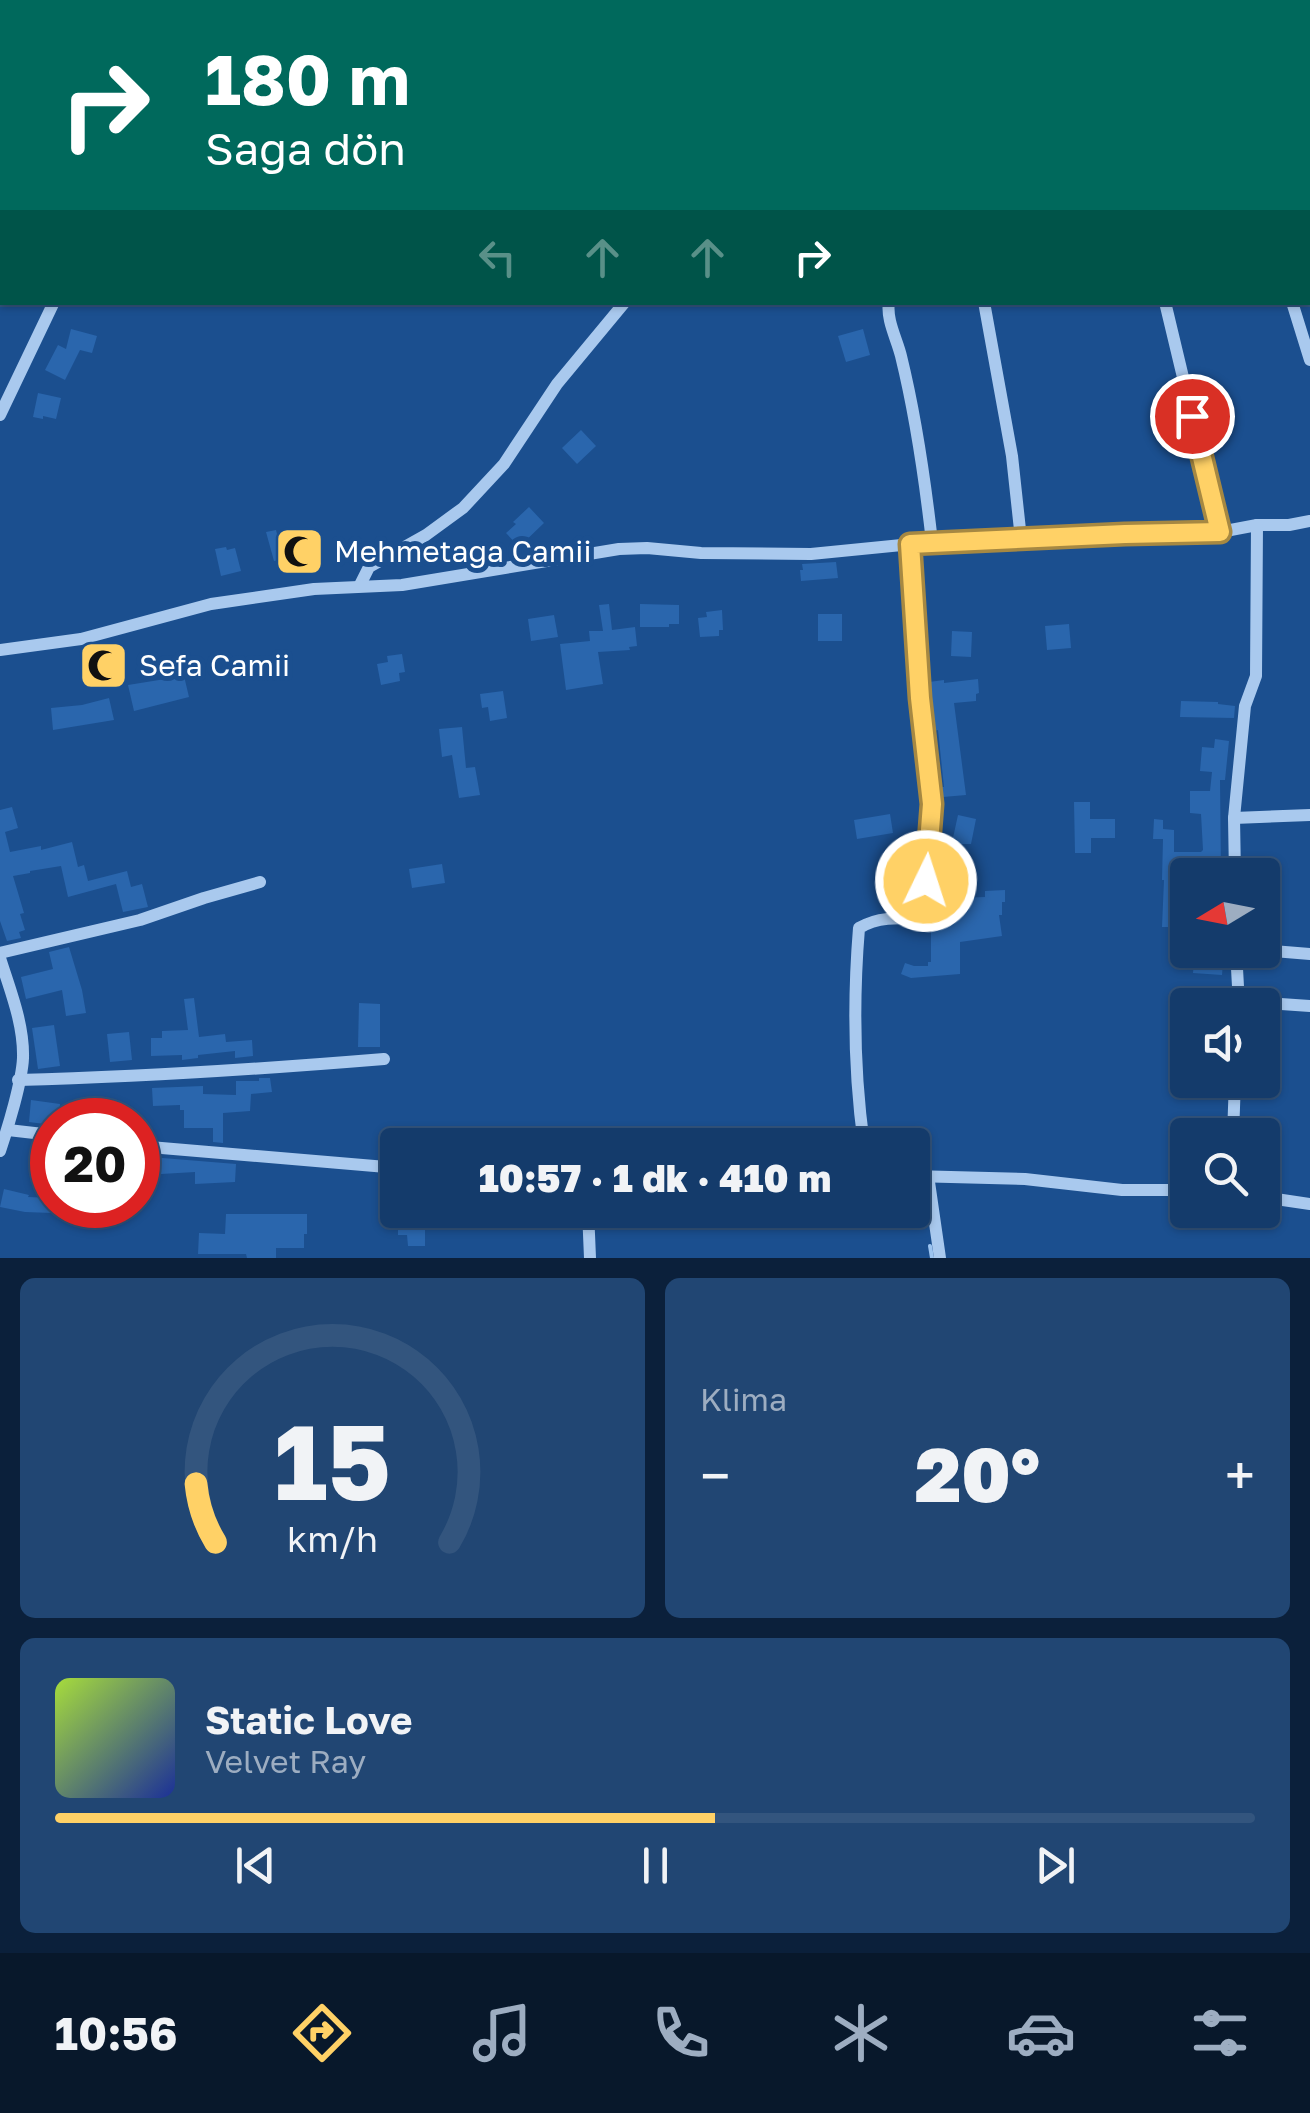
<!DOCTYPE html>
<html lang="tr">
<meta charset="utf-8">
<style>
body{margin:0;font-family:"Golos Text",sans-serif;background:#214673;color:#f1f3f6;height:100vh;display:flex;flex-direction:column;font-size:38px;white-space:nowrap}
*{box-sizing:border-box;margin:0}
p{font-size:32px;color:#9dadc1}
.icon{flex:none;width:55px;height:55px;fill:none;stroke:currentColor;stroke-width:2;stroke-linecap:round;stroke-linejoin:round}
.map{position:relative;height:1258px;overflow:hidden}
.details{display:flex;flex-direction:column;gap:20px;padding:20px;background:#0b203b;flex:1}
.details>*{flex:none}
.banner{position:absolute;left:0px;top:0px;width:1310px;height:305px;box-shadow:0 2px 8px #0004,0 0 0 2px #33557e;background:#00695c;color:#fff;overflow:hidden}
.needle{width:65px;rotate:260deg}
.fabs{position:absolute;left:1170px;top:858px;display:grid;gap:20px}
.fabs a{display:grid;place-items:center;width:110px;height:110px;border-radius:10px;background:#143b6b;box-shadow:0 2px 8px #0004,0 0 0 2px #33557e;font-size:50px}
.speed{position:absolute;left:30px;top:1098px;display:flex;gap:20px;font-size:50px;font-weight:700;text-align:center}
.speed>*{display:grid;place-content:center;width:130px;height:130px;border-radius:50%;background:#143b6b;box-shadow:0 2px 8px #0004,0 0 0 2px #33557e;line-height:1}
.speed .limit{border:15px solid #d22;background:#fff;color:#111}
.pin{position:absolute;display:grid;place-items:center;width:85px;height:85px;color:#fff;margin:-42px;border:5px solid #fff;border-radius:50%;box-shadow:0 2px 10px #0007}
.me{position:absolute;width:110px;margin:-55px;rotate:4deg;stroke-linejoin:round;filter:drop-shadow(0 0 8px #0008)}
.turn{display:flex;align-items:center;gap:35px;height:210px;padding:0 40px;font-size:45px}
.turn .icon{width:130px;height:130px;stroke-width:2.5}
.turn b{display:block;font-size:70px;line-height:85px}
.lanes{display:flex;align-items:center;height:95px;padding:0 40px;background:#0003;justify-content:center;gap:50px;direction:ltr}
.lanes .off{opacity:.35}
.big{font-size:75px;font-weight:800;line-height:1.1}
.details .widget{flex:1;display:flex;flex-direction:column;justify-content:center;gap:15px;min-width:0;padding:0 35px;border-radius:15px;background:#214673}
.details .dial{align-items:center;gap:0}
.dial svg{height:260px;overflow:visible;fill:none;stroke:#33557e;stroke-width:7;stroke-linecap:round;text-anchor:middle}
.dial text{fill:#f1f3f6;stroke:none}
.song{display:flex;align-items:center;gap:30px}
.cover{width:120px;height:120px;border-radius:15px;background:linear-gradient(135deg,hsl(80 70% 55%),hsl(230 70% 35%))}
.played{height:10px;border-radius:5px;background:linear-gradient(90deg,#ffd166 55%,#33557e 55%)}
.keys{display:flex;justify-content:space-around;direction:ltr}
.heat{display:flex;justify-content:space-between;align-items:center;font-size:55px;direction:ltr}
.details .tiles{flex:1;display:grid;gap:20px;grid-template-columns:1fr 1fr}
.widget:last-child{grid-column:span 2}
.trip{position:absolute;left:380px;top:1128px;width:550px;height:100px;border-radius:10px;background:#143b6b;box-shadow:0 2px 8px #0004,0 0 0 2px #33557e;font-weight:800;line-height:100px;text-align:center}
.tabs{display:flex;height:160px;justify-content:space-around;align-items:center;background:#08182b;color:#9dadc1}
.tabs .icon{width:70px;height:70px}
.tabs .on{color:#ffd166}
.tabs b{font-size:45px;color:#f1f3f6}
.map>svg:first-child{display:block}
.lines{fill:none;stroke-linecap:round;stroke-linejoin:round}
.stream{stroke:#9cc4f0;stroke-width:4}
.building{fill:#2a66ad}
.minor{stroke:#a9c9ee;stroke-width:12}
.route-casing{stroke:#a68842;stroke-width:25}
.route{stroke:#ffd166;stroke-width:18}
.labels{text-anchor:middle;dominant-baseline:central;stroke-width:10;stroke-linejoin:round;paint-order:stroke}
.poi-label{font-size:30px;fill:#fff;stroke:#1b4f8f;text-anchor:start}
</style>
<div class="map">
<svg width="1310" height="1258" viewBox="0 0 1310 1258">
<rect width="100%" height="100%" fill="#1b4f8f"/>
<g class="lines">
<g class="stream">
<path d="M55 0 56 2"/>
<path d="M930 1246 932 1258"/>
</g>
</g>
<g class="building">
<path d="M71 329 97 336 92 353 80 350 65 380 45 370 58 345 66 349Z"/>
<path d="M863 329 870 355 846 362 838 336Z"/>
<path d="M38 393 61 398 56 419 43 416V419L33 417Z"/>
<path d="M581 430 596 446 577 464 562 448Z"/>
<path d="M529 507 544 523 519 547 506 533 516 524 513 522Z"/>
<path d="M276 530 277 534 285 532 286 535 304 530 306 534 316 532 323 560 300 564 298 557 274 561 266 532Z"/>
<path d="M226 547 227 550 235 548 241 571 221 576 215 549Z"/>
<path d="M836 562 838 578 801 581 800 570H803L802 564Z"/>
<path d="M609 604 612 630 635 627 637 646 629 647 630 650 598 652 603 684 566 690 560 644 590 641 589 631H603L599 605Z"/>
<path d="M640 604 679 605V624H669V627H640Z"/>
<path d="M722 610 723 630H719V636L700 637 698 618 707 617 706 612Z"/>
<rect x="818" y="614" width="24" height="27"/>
<path d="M554 615 558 637 531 641 528 619Z"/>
<path d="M1069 624 1071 648 1047 650 1045 626Z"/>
<path d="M952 631 972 632 971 657 951 656Z"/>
<path d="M402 654 405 672 399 673 400 681 381 685 377 664 388 662 387 656Z"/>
<path d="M184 676 189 697 134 711 128 685Z"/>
<path d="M978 679 979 693 976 694V701L954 703 966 795 943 797 942 787H944L938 730 934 731 929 682 944 680V683Z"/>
<path d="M503 691 507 718 490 721 488 707 482 708 480 694Z"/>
<path d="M109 698 114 720 53 730 51 708 82 705Z"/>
<path d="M1181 701 1218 702V704L1235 706 1234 718 1180 717Z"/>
<path d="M462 727 466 768 475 767 480 795 459 798 452 755 442 757 439 729Z"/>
<path d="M1215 739 1229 741 1225 780H1220L1221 872 1179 873 1178 909 1188 910V944L1172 943 1173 927H1162L1164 880H1162L1163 839H1153L1154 819 1163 820V829L1174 830V852H1201L1203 850 1201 814 1190 813V791H1210L1212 772 1200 771 1202 747 1214 748Z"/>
<path d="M1074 802H1090V819H1115V838H1091V853H1075Z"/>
<path d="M12 807 18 828 5 832 10 852 41 846V850L72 842 78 867 84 865 88 881 127 871 131 887 142 884 148 907 123 912 116 884 68 897 61 866 30 871V873L13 876 24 913 20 914 25 930 19 932 21 938 7 941 0 921V810Z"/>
<path d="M890 814 893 833 857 839 854 820Z"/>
<path d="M958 815 976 819 971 844H958V898L985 897V891L1005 890V902H1002V915H999L1002 936 960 942V974L911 978 901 974 905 963 914 966H928V962H931V925L933 920 938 856H949Z"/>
<path d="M442 864 445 883 412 888 409 869Z"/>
<path d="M69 947 82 990 86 1013 66 1016 62 990 26 999 21 977 53 969 49 952Z"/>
<path d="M1195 950H1224L1222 975 1193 973Z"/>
<path d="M194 998 199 1037 225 1034 226 1042 252 1040 253 1056 235 1058V1051L198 1055V1058L182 1060V1055L151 1056V1038H162V1031L188 1030 184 999Z"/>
<path d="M359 1003 380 1004V1047H358Z"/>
<path d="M54 1025 60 1066 38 1069 32 1028Z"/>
<path d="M129 1032 132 1060 110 1062 107 1034Z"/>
<path d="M259 1078H270L272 1092 251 1094 250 1111 223 1113V1143L213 1142V1128H184V1110H180V1105L153 1106 152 1088 203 1086V1094L236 1095V1081H259Z"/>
<path d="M31 1100 60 1104 59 1120H52V1125L29 1122Z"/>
<path d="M138 1156 236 1164 235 1182 195 1184V1172L161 1174 160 1170H138Z"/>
<path d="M4 1189 29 1195 28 1197 52 1198V1213L25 1212 0 1207Z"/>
<path d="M226 1214H307V1234H304V1248H276V1258H247L246 1254H198L199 1233 225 1234Z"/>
<path d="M398 1219H408V1223H425V1246H408L407 1235H398Z"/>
</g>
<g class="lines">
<g class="minor">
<path d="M868 0V2"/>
<path d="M1069 0 1071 2"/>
<path d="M1181 0 1183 2"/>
<path d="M220 2 222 0"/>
<path d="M1308 66 1310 65"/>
<path d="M889 302C886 320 897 339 901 356 916 417 925 480 932 542"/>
<path d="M984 302 1012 456 1021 539"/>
<path d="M1165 302 1220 532"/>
<path d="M1292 302 1310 360"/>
<path d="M0 415 54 302"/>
<path d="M360 585 369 567 426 535 463 508 504 464 557 384 625 302"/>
<path d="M0 650 81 639 211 604 314 589 402 585 619 549 647 548 701 553 811 554 932 542 1125 533 1220 532 1257 525H1289L1310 521"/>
<path d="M1234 818 1310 815"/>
<path d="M1235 875 1234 818 1245 706 1256 676 1257 525"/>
<path d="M1236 950 1239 1005"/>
<path d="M1260 950 1310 954"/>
<path d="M0 953 140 920 204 898 260 882"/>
<path d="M0 958C10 990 24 1024 23 1058 22 1081 8 1128 0 1151"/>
<path d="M1238 1001 1310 1006"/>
<path d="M18 1080C141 1077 262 1069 384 1059"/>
<path d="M8 1130 52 1135"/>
<path d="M1233 1135 1235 1080"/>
<path d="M864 1145C854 1073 853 1001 859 928 879 916 900 918 923 919L932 804 920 698 910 544"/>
<path d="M138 1146 398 1168"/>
<path d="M928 1175 940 1258"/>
<path d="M912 1176 1025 1179 1122 1190H1188"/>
<path d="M1262 1197 1310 1204"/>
<path d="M588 1210 590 1258"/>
</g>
</g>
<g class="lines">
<defs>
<path id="route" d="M926 881 932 804 920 698 910 544 1125 534 1220 532 1192 416"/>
</defs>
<use href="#route" class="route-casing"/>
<use href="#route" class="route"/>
</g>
<defs>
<symbol id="mosque-square" viewBox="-11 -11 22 22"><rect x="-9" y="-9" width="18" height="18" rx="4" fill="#ffd166" stroke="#1b4f8f"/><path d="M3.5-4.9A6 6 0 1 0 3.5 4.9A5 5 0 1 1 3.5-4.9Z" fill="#111"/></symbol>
</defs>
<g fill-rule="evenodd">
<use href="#mosque-square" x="272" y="524" width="55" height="55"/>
<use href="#mosque-square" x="76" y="638" width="55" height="55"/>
</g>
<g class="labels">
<g class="poi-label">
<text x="334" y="551">Mehmetağa Camii</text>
<text x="139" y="665">Sefa Camii</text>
</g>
</g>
</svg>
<div class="fabs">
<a><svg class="needle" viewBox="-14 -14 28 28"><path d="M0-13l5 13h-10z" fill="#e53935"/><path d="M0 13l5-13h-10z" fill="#9dadc1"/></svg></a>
<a><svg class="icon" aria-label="sound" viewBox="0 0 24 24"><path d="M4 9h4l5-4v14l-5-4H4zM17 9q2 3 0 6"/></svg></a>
<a><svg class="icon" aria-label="search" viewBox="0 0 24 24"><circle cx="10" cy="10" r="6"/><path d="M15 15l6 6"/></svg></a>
</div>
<div class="speed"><div class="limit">20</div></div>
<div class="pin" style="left:1192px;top:416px;background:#d93025"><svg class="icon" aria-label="arrive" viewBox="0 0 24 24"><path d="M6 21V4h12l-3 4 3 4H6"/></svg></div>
<svg class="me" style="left:926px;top:881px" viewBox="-20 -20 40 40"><circle r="17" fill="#ffd166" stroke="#fff" stroke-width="3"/><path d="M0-11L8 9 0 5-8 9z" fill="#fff"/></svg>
<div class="trip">10:57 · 1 dk · 410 m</div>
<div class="banner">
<div class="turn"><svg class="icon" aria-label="right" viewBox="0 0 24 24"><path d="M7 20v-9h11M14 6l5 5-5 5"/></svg><div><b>180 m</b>Sağa dön</div></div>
<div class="lanes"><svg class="icon off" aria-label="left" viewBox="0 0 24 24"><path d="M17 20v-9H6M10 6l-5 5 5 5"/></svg><svg class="icon off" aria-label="ahead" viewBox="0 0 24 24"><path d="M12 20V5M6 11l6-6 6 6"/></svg><svg class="icon off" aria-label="ahead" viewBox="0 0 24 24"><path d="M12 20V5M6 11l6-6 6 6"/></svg><svg class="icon" aria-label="right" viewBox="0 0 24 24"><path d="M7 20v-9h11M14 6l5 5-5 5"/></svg></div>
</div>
</div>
<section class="details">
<div class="tiles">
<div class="widget dial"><svg viewBox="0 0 100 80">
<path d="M14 69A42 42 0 1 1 86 69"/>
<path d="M14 69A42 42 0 0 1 8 51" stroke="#ffd166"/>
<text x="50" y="56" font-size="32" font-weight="700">15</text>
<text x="50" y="72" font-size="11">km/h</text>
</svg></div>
<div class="widget"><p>Klima</p>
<div class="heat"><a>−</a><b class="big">20°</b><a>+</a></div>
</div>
<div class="widget">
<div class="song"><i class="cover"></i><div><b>Static Love</b><p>Velvet Ray</p></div></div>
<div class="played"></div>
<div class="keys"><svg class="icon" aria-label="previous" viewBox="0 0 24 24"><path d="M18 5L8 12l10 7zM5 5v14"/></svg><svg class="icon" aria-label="pause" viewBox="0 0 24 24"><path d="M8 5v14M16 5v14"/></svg><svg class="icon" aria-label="next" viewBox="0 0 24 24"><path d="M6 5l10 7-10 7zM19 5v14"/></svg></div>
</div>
</div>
</section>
<nav class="tabs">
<b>10:56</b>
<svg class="icon on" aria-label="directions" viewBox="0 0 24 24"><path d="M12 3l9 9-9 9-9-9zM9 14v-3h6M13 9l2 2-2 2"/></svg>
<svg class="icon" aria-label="music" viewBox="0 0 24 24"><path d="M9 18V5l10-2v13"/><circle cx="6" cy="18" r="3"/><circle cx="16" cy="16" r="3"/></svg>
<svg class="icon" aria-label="phone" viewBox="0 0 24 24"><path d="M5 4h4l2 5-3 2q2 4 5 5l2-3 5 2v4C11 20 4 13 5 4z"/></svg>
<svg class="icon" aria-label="climate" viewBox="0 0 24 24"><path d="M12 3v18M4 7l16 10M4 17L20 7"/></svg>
<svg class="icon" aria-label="car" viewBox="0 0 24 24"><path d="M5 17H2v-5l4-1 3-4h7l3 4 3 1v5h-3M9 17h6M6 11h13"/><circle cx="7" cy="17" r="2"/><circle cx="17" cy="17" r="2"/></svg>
<svg class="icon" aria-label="filters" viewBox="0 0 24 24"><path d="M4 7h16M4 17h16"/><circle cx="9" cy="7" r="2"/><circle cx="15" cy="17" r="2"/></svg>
</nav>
